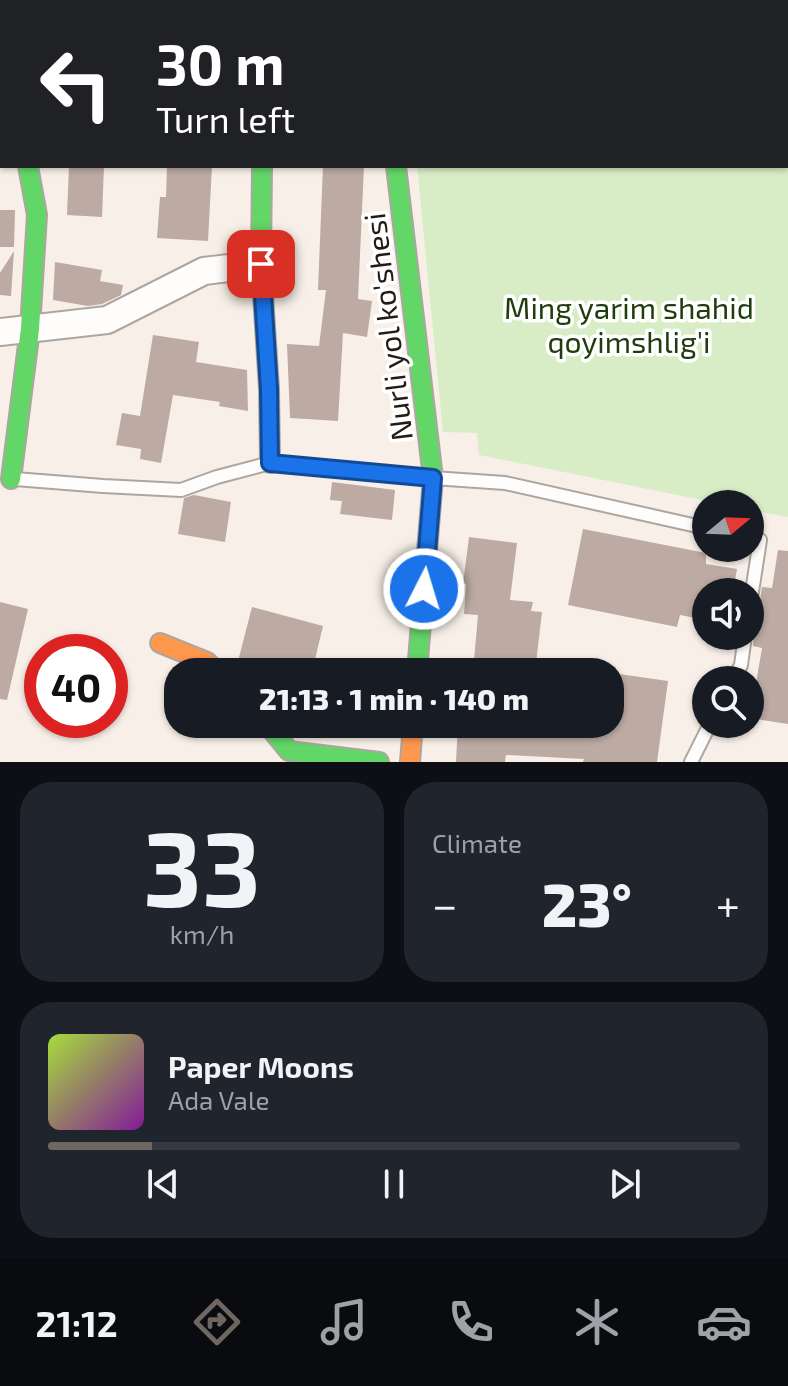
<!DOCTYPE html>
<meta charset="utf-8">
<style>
body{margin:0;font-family:"Exo 2",sans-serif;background:#20242c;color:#f1f3f6;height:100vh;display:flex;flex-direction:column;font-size:30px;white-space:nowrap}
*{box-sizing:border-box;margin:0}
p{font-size:26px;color:#9ea1a6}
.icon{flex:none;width:44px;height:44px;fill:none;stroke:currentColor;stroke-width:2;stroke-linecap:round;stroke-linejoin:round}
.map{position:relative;height:762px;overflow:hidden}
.details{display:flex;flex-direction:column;gap:20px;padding:20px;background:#0d0f14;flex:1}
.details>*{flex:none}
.guide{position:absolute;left:0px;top:0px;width:788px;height:168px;box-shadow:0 2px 6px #0004;background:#202124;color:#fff;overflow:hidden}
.needle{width:52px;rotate:71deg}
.controls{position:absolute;left:692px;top:490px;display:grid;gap:16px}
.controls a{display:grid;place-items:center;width:72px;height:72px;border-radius:50%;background:#171b24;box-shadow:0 2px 6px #0004;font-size:40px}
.speed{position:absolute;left:24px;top:634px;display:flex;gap:16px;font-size:40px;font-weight:700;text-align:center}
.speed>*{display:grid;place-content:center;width:104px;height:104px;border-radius:50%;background:#171b24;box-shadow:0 2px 6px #0004;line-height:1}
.speed .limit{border:12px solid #d22;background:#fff;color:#111}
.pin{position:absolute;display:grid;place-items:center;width:68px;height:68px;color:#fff;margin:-34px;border-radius:16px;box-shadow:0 4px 12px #0006}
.me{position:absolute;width:88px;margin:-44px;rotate:5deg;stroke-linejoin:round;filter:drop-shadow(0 0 6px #0008)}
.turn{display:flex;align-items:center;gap:28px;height:168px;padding:0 24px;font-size:36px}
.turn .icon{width:104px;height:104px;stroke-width:2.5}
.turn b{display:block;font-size:56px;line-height:68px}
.big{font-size:60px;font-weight:800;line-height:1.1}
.details .tile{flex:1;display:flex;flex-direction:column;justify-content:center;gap:12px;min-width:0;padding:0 28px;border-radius:32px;background:#20242c}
.details .dial{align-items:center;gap:0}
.dial b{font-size:104px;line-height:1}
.song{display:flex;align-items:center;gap:24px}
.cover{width:96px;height:96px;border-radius:12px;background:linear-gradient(135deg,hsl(80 70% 55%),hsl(290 70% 35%))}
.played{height:8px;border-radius:4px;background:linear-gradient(90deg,#6e6660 15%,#363941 15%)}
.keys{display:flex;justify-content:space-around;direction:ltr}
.heat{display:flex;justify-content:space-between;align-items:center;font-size:44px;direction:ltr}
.details .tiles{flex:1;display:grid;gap:20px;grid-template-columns:1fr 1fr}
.tile:last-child{grid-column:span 2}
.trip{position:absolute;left:164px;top:658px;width:460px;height:80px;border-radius:32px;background:#171b24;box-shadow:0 2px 6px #0004;font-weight:800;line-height:80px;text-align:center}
.tabs{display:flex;height:128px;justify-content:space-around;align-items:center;background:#090b0e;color:#9ea1a6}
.tabs .icon{width:56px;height:56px}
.tabs .active{color:#6e6660}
.tabs b{font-size:36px;color:#f1f3f6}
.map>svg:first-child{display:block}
.green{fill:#d8edc5}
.building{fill:#bcaaa3}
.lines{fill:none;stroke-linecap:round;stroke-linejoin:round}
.lane-casing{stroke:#ada6a0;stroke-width:16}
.street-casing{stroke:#ada6a0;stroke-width:30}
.fast-casing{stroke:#ada6a0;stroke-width:22}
.slow-casing{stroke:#ada6a0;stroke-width:22}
.lane{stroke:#fefdfc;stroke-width:12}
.street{stroke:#fefdfc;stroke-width:26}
.fast{stroke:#63d668;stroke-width:18}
.slow{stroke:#ff974d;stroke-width:18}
.route-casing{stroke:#114b97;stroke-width:20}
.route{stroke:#1a73e8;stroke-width:14}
.labels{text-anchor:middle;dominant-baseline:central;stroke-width:7;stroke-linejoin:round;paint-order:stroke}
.park-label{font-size:30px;fill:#203d0f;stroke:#fff}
.street-label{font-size:30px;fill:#231c16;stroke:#fff}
</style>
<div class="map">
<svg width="788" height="762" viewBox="0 0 788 762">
<rect width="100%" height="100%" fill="#f8f0e8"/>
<path class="green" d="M400 0H788V517L750 510V504H722L479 455 477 433 443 432 417 166H786V2H400Z"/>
<g class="building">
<path d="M69 166H104L102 217 67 215Z"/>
<path d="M167 166H212L208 241 157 238 160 197H166Z"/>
<path d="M323 166H364L358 299 372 301 367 337 343 333 338 421 290 418 287 344 319 346 326 290H318Z"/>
<path d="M0 210H15L14 247H0Z"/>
<path d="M14 251 11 296 0 295V273Z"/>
<path d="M55 262 102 270 100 281 123 285 121 295 102 304 88 306 53 300Z"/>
<path d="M153 335 199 342 196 362 247 370 248 411 219 406 220 402 173 395 161 463 140 459 141 449 116 445 122 413 140 416Z"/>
<path d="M332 482 395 490 392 520 340 514 342 501 330 500Z"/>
<path d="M194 495 231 502 225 542 178 534 184 498Z"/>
<path d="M583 529 706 553V564L737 569 733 592H706V620L680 615 677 627 568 605Z"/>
<path d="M469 537 517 543 510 600 533 602 531 611 542 612 535 672H473L478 615 464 614 466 584H463Z"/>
<path d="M778 550 788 551V724L750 718 762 648 753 646 754 633 750 629 752 614 756 611 759 607 762 587 772 588Z"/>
<path d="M0 602 28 609 7 700 0 699Z"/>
<path d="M252 607 323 626 312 672H237V665Z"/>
<path d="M612 673 668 681 657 762H583L584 759 506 755 505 762H456L458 724H523L522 735 587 738 590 724H610V686Z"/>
</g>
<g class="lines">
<defs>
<g id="lane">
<path d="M15 479 103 486 181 490 217 477 270 463 433 478 505 483 706 528"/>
<path d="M750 537 760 540 750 605"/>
<path d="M733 680 741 665 745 636"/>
<path d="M691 762 710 724"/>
</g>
<g id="street">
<path d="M15 0V2"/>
<path d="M244 0V2"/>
<path d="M0 332 107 320 204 271 261 264"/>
</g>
<g id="fast">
<path d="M262 166 261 264 269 389 270 463"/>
<path d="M396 166 433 478 417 672"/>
<path d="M11 479 30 329 37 215 28 166"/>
<path d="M267 724 289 751 379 762"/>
</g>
<g id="slow">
<path d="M378 0V2"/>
<path d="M160 643 207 662 217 672"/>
<path d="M410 762 413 724"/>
</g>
</defs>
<use href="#lane" class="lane-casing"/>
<use href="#street" class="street-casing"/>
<use href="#fast" class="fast-casing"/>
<use href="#slow" class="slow-casing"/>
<use href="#lane" class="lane"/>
<use href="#street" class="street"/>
<use href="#fast" class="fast"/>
<use href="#slow" class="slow"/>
</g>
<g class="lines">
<defs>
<path id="route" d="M261 264 269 389 270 463 433 478 424 589"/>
</defs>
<use href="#route" class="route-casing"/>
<use href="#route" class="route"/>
</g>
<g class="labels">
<g class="park-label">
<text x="629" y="307">Ming yarim shahid<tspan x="629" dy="34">qoyimshlig'i</tspan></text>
</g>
<g class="street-label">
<text transform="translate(387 327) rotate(-97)">Nurli yol ko'shesi</text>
</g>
</g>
</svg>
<div class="controls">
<a><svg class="needle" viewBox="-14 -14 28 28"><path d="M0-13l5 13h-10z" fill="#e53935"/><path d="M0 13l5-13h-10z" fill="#9ea1a6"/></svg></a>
<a><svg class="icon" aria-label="sound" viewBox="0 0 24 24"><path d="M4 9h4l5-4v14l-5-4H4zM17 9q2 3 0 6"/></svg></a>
<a><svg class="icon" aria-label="search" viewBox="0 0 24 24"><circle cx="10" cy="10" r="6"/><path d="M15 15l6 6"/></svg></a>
</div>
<div class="speed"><div class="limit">40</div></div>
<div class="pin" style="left:261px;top:264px;background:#d93025"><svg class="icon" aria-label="arrive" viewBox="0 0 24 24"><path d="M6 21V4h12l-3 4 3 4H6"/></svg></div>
<svg class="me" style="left:424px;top:589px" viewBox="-20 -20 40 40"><circle r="17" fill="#1a73e8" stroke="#fff" stroke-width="3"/><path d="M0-11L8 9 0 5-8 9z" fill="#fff"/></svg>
<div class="trip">21:13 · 1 min · 140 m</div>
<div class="guide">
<div class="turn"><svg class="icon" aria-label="left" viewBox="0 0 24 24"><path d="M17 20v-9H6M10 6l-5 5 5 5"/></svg><div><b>30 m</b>Turn left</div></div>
</div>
</div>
<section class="details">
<div class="tiles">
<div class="tile dial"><b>33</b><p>km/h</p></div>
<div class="tile"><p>Climate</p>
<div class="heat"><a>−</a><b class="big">23°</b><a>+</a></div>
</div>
<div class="tile">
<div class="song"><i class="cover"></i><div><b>Paper Moons</b><p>Ada Vale</p></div></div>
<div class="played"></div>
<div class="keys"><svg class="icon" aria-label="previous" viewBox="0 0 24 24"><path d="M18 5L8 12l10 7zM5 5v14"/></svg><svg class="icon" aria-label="pause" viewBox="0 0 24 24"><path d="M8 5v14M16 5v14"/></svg><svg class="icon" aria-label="next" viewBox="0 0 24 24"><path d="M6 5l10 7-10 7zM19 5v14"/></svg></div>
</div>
</div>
</section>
<nav class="tabs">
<b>21:12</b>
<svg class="icon active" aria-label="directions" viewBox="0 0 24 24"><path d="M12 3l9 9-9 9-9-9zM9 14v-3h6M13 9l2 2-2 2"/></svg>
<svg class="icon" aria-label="music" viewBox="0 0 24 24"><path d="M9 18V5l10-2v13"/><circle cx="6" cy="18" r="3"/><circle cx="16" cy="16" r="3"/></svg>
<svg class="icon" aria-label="phone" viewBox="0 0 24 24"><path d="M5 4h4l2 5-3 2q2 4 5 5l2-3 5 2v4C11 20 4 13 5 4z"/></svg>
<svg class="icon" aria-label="climate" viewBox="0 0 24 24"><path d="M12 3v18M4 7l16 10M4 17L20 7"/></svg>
<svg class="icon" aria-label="car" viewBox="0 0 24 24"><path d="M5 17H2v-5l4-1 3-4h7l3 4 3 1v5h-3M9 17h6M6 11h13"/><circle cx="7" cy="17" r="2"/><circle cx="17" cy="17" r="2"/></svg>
</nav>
